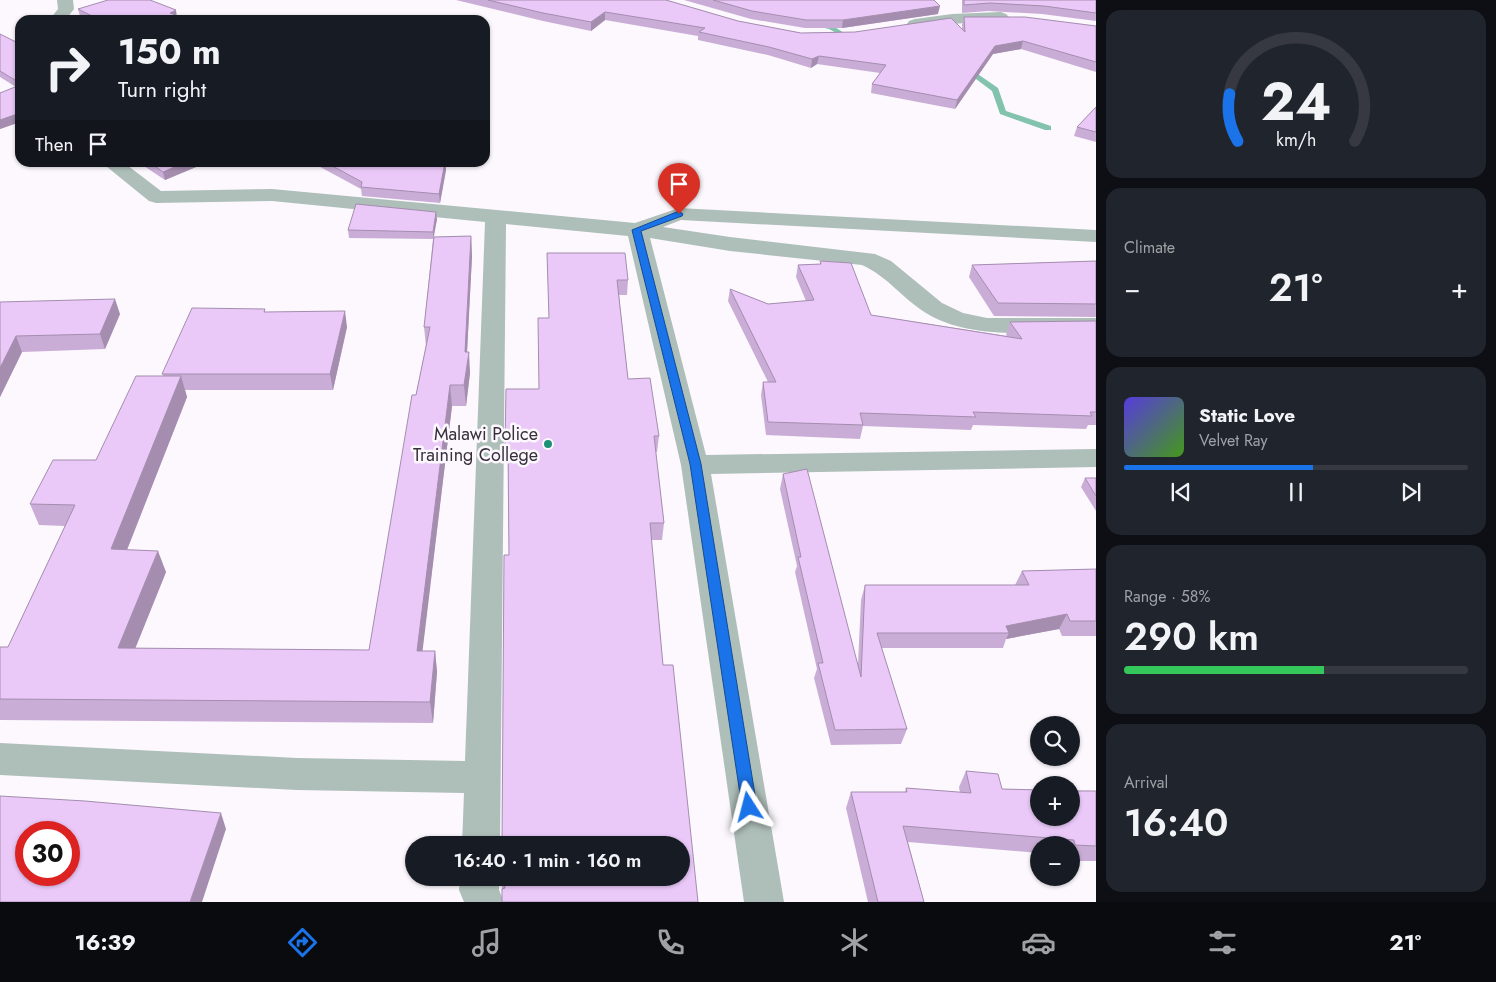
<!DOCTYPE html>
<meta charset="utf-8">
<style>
body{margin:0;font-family:Jost,sans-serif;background:#20242c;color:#f1f3f6;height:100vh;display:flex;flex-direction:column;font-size:19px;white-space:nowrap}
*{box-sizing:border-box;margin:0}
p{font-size:16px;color:#9ea1a6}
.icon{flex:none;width:28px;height:28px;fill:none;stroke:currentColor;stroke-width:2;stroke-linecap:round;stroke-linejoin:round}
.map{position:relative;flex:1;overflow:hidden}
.side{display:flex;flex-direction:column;gap:10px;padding:10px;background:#0d0f14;width:400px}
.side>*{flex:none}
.guide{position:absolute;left:15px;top:15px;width:475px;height:152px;border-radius:15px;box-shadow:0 1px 4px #0004;background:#171b24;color:#f1f3f6;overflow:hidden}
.buttons{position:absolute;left:1030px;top:716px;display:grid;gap:10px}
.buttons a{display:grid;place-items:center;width:50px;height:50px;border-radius:50%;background:#171b24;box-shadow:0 1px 4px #0004;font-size:25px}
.speed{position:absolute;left:15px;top:821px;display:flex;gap:10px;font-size:25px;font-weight:700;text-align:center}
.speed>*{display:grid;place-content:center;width:65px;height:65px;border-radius:50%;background:#171b24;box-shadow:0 1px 4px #0004;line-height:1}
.speed .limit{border:8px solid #d22;background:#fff;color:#111}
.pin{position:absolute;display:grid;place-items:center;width:42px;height:42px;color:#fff;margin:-51px -21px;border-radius:50% 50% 50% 0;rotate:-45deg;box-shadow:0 0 5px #0007}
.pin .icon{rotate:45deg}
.me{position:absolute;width:55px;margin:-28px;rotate:351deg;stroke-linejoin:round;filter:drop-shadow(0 0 4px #0008)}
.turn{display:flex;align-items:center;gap:18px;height:105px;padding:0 20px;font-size:22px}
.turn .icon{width:65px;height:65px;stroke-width:2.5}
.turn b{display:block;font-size:35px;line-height:42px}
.then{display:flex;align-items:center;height:48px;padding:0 20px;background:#0003;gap:10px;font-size:19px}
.big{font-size:38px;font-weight:600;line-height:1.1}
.side .tile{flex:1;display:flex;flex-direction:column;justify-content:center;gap:8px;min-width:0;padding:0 18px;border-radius:15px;background:#20242c}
.side .dial{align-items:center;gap:0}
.dial svg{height:130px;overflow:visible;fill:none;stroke:#363941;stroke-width:7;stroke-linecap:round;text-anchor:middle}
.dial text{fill:#f1f3f6;stroke:none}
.song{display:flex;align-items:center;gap:15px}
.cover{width:60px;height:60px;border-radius:8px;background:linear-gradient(135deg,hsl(250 70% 55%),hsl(100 70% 35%))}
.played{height:5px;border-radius:2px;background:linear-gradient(90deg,#1a73e8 55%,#363941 55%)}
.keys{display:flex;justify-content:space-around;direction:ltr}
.heat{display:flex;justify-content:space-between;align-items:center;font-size:28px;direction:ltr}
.charge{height:8px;border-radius:4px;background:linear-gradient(90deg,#34c759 58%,#363941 0)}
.trip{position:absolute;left:405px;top:836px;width:285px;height:50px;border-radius:25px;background:#171b24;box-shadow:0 1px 4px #0004;font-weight:600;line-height:50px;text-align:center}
.menu{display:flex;height:80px;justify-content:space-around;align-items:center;background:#090b0e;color:#9ea1a6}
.menu .icon{width:35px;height:35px}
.menu .selected{color:#1a73e8}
.menu b{font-size:22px;color:#f1f3f6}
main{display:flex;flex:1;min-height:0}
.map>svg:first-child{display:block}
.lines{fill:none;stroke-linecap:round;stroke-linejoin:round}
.stream{fill:#83c3ae;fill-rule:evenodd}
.street{fill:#aebeb8;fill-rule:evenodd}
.wall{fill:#c9add6}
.shaded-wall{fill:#a48dae}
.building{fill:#eac9f9;stroke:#a48dae;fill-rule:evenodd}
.route{fill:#1a73e8;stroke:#114b97}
.poi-dot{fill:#1c9175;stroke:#fcf8fe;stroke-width:2}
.labels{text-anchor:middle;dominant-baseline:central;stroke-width:5;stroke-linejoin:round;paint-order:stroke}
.poi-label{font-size:18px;fill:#37303b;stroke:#fcf8fe;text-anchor:end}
</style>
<main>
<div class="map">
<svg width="1096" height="902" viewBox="0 0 1096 902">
<rect width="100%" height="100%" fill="#fcf8fe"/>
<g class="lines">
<g class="stream">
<path d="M818 23 833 26 854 39 849 40 829 29 816 26 815 25Z"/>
<path d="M965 68 972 70 998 88 1006 111 1051 126V130H1045L1000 114 992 91 968 73 963 71 962 70Z"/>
</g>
<g class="street">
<path d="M57 0H73L74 9 67 18 68 20 50 19 58 9Z"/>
<path d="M1001 12 1006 14 1009 17 1006 20 952 24 915 29 909 27 907 24 909 21 915 19 952 14Z"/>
<path d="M101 162H123L161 191 272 189 635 223 679 208 1096 230V242L681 220 663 227 730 237 875 254 891 261 942 303 963 313 987 318H1096V332C1045 332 970 341 926 313 903 299 887 276 862 265L730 251 650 238 706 455 1096 449V467L711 474 784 902H744L681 465 628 236 506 224 500 845H462L464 793 297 790 0 775V743L297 758 465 761 485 222 272 201 156 203 149 201Z"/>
<path d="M460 878H499V890L504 902H464L459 890Z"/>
</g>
</g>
<g class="wall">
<path d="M456 0H666L738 21 801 33 855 32 962 29V25L964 17 1096 26V72L1021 49 993 54 955 109 871 93 872 84 880 73 817 64 811 68 768 55 698 40V36L605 20 591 31 543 21Z"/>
<path d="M684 0H934L938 14 842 28H805L751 19Z"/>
<path d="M962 0H1096V21L1042 14 988 11 962 13Z"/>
<path d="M78 9 177 15 189 20H87L80 16Z"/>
<path d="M0 34 20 44V122L0 129V93L16 87 0 77Z"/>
<path d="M1096 107V142L1074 136 1077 127Z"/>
<path d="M138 162H208L165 180Z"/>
<path d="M311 162H445L446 170 440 203 362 196 361 189Z"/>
<path d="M437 219 434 237 471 236 472 256 467 352 470 373 466 406H452L422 651H435L437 672 433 723 0 720V647H8L65 526 39 525 30 504 96 460 163 376 162 374 265 309V312L347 327 333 390H185L187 397 127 550 166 572 135 648 369 650 416 395 426 346 424 327 433 239 349 238 348 230Z"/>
<path d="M547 253 628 280 627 295H619L628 379 659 436 657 452H655L664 523 662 540H651L663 665 698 902 502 889V878L509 555 508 462H506L505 446 539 389 549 318Z"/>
<path d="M820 261 871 315 1007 336 1006 335 1010 322 1096 321V425H1088L1086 429 973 425 971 430 863 426 860 439 766 435 761 395 763 382H768L728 301 730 289 768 304 806 301 796 277 798 265 820 264Z"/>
<path d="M1096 261V317L994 316 969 277 972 265Z"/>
<path d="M0 302 120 314 105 349 22 352 0 397Z"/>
<path d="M783 474 858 664 861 600 865 585H1015L1022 571 1096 569V636H1062L1059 629 1006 639 1003 648H881L907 729 901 744 831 745 814 678 817 669 795 572 797 566 780 489Z"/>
<path d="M1085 478H1096V511L1081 487Z"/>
<path d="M966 771 1002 789 1096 791V861H1071V845H1039V853L908 842 924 902H868L846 808 851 792H905L906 788 960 793 959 787Z"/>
</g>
<g class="shaded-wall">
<path d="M940 6 938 14 842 28 843 20Z"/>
<path d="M176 10 177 18 170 13Z"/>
<path d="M605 12V20L591 31V22Z"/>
<path d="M1023 41 1021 49 993 54 955 109 957 100 995 46Z"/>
<path d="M819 56 817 64 811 68 812 59Z"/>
<path d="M20 113V122L0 129V120Z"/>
<path d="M186 162H208L165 180 163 172Z"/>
<path d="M445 162 446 170 440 203 439 194Z"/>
<path d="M436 212 437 219 433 239V232Z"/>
<path d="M471 236 472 256 466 372 465 352Z"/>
<path d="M115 299 120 314 105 349 100 334Z"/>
<path d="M345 311 347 327 333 390 330 374Z"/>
<path d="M16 336 22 352 0 397V368Z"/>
<path d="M469 352 470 373 466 406 464 385Z"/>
<path d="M181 376 187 397 119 570 111 549Z"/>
<path d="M450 385 452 406 420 672 417 651Z"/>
<path d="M158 551 166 572 127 669 118 648Z"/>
<path d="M1067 614 1059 629 1006 639 1009 633 1006 626Z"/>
<path d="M435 651 437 672 433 723 430 702Z"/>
<path d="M221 813 226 829 202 902H190Z"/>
</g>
<g class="building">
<path d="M108 0H150L176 10 170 13 189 20H100L78 9Z"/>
<path d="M488 0H666L738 21 801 33 855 32 951 18 965 32 964 17H1025L1096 26V62L1023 41 995 46 957 100 872 84 886 65 819 56 812 59 769 47 699 32 705 28 605 12 591 22 543 13Z"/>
<path d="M713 0H934L940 6 843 20H806L752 11Z"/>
<path d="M964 0H1096V13L1044 6 990 3 964 5Z"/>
<path d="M0 34 20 44V83L0 71Z"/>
<path d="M20 85V113L0 120V93Z"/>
<path d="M1096 107V132L1077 127Z"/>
<path d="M149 162H186L163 172Z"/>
<path d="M325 162H445L439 194 361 187 362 182Z"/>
<path d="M356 204 436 212 433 232 348 230Z"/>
<path d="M471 236 465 352H469L464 385H450L417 651H435L430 702 0 699V647H8L75 505 30 504 53 460H96L136 376H181L111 549 158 551 118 648 369 650 412 395H416L430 327H424L434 237Z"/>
<path d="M547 253H625L628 280H617L628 379 650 378 659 436H654L664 523H650L663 665H673L698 902H502V889L505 888 502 878H681V845H502L504 555H509L508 446H505L506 389H539L538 318H549Z"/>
<path d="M820 261 851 263 871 315 1022 339 1010 322 1096 321V412H1090L1092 416 973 412 976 417 860 413 863 425 768 422 763 382H776L730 289 768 304 814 300 798 265 821 264Z"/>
<path d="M1096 261V304L998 303 972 265Z"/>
<path d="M115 299 100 334 16 336 0 368V302Z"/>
<path d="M192 308 265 309 264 312 345 311 330 374H162Z"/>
<path d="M807 469 861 677 865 585H1029L1022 571 1096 569V621H1070L1067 614 1006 626 1009 633H877L907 729 835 730 818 663H823L798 557H801L783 474Z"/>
<path d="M1085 478H1096V496Z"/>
<path d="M966 771 998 774 1002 789 1039 790V818H1071V791H1096V846L1075 845 1074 840 903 826 924 902H878L851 792H907L906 788 971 793Z"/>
<path d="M0 796 85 801 221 813 190 902H0ZM26 832H69V875H26Z"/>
</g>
<path class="route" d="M679 211 683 214 682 216 641 231 701 464 757 807 755 812 749 814 744 812 742 807 690 464 632 230Z"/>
<circle class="poi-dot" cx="548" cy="444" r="5"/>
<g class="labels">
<g class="poi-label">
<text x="538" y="434">Malawi Police<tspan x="538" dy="21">Training College</tspan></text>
</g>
</g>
</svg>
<div class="buttons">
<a><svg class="icon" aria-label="search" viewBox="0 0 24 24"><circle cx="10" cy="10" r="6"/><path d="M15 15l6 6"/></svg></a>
<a>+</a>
<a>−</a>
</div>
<div class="speed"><div class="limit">30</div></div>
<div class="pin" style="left:679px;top:214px;background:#d93025"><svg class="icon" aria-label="arrive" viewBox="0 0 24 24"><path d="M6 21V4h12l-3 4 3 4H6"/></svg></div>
<svg class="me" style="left:749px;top:807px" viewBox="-20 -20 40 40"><path d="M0-17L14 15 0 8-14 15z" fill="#1a73e8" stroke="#fff" stroke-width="4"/></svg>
<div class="trip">16:40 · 1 min · 160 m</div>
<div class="guide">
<div class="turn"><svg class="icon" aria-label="right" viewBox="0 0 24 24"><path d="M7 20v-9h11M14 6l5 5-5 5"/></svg><div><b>150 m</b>Turn right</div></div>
<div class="then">Then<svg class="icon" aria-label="arrive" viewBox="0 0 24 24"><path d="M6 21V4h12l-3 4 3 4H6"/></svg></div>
</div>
</div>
<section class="side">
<div class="tile dial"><svg viewBox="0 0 100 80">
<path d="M14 69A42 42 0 1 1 86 69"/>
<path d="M14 69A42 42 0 0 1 9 40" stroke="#1a73e8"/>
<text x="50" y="56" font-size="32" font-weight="700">24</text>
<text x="50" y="72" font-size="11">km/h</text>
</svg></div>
<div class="tile"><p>Climate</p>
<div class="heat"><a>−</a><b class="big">21°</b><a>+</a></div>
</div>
<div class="tile">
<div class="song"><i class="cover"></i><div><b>Static Love</b><p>Velvet Ray</p></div></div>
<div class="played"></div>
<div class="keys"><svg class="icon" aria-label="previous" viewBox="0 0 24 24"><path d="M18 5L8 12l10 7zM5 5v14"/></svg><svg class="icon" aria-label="pause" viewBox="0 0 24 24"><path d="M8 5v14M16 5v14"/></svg><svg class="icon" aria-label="next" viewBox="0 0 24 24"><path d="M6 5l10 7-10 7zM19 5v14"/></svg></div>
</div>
<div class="tile"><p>Range · 58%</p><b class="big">290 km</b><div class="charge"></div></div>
<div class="tile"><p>Arrival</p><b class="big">16:40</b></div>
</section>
</main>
<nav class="menu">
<b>16:39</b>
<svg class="icon selected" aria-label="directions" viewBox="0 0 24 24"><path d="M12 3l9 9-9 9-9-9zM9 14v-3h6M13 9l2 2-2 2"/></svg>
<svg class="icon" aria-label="music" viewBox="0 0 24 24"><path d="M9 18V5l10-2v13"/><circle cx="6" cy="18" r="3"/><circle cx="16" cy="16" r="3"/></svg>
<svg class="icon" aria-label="phone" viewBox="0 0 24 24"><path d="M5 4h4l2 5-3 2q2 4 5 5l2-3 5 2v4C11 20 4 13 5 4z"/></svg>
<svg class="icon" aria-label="climate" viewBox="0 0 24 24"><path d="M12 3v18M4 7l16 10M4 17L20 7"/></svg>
<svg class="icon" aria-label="car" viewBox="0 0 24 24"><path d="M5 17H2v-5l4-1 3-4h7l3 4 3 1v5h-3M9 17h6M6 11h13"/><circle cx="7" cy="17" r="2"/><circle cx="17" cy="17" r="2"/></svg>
<svg class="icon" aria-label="filters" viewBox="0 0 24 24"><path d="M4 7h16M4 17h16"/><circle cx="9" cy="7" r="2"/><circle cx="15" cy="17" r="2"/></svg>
<b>21°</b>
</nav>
